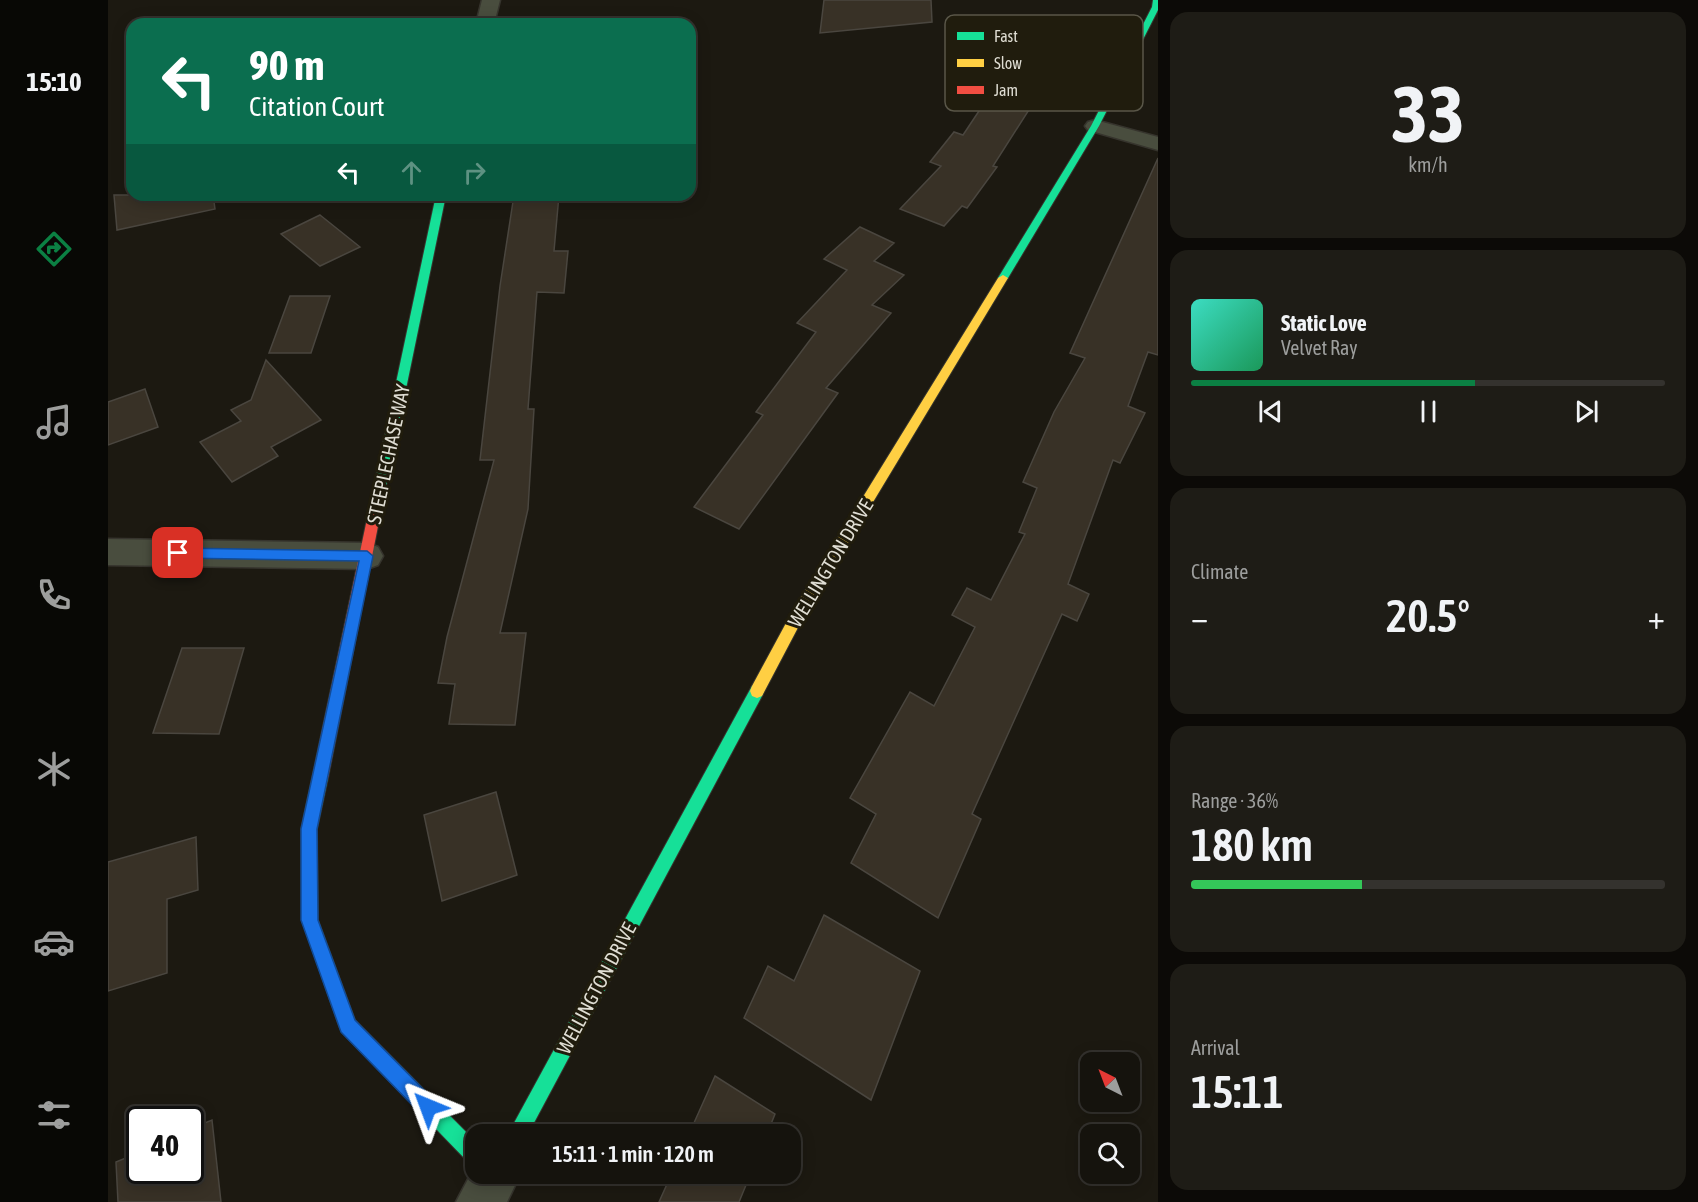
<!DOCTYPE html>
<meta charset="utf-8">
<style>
body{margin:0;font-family:"Asap Condensed",sans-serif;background:#1e1c16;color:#f1f3f6;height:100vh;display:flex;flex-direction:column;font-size:22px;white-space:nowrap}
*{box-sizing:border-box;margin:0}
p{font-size:20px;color:#9d9e9d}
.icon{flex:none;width:33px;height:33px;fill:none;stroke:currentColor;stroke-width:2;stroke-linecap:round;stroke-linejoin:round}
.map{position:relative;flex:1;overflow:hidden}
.sheet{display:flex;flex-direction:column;gap:12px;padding:12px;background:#0c0a07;width:540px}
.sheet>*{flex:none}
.hud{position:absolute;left:18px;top:18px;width:570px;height:183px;border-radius:18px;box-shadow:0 3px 15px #0003,0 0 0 2px #34322e;background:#0b6e4f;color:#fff;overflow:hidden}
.needle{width:39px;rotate:318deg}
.buttons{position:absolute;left:972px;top:1052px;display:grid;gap:12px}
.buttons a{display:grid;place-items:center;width:60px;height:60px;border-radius:12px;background:#15130d;box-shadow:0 3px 15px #0003,0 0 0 2px #34322e;font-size:30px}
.speed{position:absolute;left:18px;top:1106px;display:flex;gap:12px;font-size:30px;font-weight:700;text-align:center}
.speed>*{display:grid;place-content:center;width:78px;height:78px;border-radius:50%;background:#15130d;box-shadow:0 3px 15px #0003,0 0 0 2px #34322e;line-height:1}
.speed .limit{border:3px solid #111;border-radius:9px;background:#fff;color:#111}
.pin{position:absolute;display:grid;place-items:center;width:51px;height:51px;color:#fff;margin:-26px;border-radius:12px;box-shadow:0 3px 9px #0006}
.me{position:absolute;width:66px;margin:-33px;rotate:316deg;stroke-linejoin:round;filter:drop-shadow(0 0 4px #0008)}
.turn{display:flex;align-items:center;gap:21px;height:126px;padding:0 24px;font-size:27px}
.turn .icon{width:78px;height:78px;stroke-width:2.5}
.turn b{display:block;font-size:42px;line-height:51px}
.lanes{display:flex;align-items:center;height:57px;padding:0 24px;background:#0003;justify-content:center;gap:30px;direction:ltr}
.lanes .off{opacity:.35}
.big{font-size:45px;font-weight:600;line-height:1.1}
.sheet .widget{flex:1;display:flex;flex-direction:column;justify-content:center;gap:9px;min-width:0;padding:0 21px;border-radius:18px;background:#1e1c16}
.sheet .dial{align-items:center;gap:0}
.dial b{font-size:78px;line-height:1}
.song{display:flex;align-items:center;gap:18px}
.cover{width:72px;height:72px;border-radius:9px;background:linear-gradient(135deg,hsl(170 70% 55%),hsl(150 70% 35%))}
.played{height:6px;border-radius:3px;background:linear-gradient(90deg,#0b8043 60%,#34322e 60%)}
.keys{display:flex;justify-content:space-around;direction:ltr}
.heat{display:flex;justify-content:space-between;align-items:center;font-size:33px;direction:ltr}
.charge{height:9px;border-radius:4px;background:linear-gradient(90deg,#34c759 36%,#34322e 0)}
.trip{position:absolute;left:357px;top:1124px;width:336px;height:60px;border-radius:18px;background:#15130d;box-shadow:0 3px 15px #0003,0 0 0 2px #34322e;font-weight:600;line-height:60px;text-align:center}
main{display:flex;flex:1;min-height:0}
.dock{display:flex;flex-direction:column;width:108px;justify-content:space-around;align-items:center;background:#080805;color:#9d9e9d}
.dock .icon{width:42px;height:42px}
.dock .on{color:#0b8043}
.dock b{font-size:27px;color:#f1f3f6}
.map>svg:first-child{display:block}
.building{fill:#383126;stroke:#4a463f;stroke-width:1.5}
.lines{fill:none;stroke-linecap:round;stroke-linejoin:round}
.street-casing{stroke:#36342d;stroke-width:3}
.fast-casing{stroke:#36342d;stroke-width:2}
.slow-casing{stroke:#36342d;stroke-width:2}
.jam-casing{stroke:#36342d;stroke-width:2}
.street{fill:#494d3e;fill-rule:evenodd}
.fast{fill:#16e098;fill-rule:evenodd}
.slow{fill:#ffcf43;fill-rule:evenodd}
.jam{fill:#f24e42;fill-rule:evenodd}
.route{fill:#1a73e8;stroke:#114b97;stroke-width:1.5}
.labels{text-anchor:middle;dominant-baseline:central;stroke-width:6;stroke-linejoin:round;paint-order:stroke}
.street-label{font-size:20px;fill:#dfddd3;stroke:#201c0d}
.key{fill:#201c0d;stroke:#595648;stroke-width:1.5}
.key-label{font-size:16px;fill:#dfddd3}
</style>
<main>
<nav class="dock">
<b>15:10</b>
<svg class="icon on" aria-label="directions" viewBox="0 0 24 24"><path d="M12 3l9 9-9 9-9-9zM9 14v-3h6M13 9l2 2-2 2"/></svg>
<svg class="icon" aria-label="music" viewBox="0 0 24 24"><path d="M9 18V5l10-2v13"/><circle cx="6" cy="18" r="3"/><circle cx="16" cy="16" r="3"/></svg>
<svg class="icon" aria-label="phone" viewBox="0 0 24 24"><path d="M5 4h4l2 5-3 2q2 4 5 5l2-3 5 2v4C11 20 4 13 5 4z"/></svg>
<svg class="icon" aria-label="climate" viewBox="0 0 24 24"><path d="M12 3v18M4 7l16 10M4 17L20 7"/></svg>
<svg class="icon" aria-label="car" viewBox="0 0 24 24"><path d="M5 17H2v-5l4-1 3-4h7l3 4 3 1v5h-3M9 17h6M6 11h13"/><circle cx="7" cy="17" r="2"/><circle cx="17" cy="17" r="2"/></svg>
<svg class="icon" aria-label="filters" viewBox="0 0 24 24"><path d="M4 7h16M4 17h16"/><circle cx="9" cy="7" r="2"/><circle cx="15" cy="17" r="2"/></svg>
</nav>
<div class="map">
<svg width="1050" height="1202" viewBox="0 0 1050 1202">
<rect width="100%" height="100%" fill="#1c1911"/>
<g class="building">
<path d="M716 0H823L824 22 712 33Z"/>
<path d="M911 68 942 77 885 166 889 167 859 208 854 206 836 226 792 209 833 166 822 162 846 132 855 135 879 99 882 100Z"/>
<path d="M1050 158V355L1040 352 1020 406 1037 413 1012 463 1005 460 960 584 981 594 969 621 954 614 864 814 873 819 830 918 743 863 768 814 742 798 802 692 826 706 867 627 844 615 859 588 883 600 917 534 911 532 929 488 915 482 946 412 977 358 962 353Z"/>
<path d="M6 195H105L107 209 9 230Z"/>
<path d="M406 195H451L446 251H460L456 293 429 292 420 409H426L420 509 392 633H418L407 725 341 724 347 684 330 683 339 637 386 460H372L392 286Z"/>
<path d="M212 215 252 247 212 266 173 234Z"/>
<path d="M752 227 786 243 766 261 796 275 764 305 783 313 718 388 730 393 631 529 586 507 655 415 648 412 708 332 689 323 739 270 716 259Z"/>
<path d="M182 296H222L203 353H161Z"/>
<path d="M158 360 213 420 163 447 170 456 124 482 92 442 133 421 123 410 143 400Z"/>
<path d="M37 389 50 427 0 445V402Z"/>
<path d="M74 648H136L111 734 45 733Z"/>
<path d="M388 792 409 875 334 901 316 815Z"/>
<path d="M88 837 90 890 59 899V973L0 991V862Z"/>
<path d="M716 915 812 971 763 1100 636 1018 660 966 686 981Z"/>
<path d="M607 1076 667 1114 659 1134H581Z"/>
<path d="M104 1120 113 1202H10L8 1162 32 1152V1170H82V1129Z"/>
<path d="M564 1173H643L631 1202H551Z"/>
</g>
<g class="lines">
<defs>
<g id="street">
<path d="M374 0H392L386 24H368Z"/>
<path d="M987 120 1050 137V150L980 130 977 126 980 122Z"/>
<path d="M0 539 259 543 270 547 275 556 270 565 259 569 0 565Z"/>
<path d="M368 1164V1173H413L399 1202H348Z"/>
</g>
<g id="fast">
<path d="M1045 0H1050V10L991 126 900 278 895 281 891 280 890 278 983 126 1044 7Z"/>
<path d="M328 195H338L278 486 272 491 266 486Z"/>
<path d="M649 684 654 686 656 691 654 696 420 1134H400L644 686Z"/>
<path d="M212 771 217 773 220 778 209 829 210 920 247 1020 368 1142V1165L361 1163 234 1032 231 1026 194 920 193 829 204 778 207 773Z"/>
</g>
<path id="slow" d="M895 275 900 278 694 620 654 696 649 698 644 696 642 691 644 686 684 612 890 278Z"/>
<path id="jam" d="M272 481 278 486 220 778 217 783 212 785 207 783 204 778 266 486Z"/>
</defs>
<use href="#street" class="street-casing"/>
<use href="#fast" class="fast-casing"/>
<use href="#slow" class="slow-casing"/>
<use href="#jam" class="jam-casing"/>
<use href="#street" class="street"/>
<use href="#fast" class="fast"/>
<use href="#slow" class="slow"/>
<use href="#jam" class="jam"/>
</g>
<path class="route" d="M70 548 259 551 265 556 209 829 210 920 247 1020 326 1100 329 1107 326 1114 320 1117 313 1114 233 1032 193 920V829L251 561 70 558 64 553Z"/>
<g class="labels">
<g class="street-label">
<text transform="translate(280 454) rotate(-78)">STEEPLECHASE WAY</text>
<text transform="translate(722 563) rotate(-59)">WELLINGTON DRIVE</text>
<text transform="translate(488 988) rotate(-62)">WELLINGTON DRIVE</text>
</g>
</g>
<rect x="837" y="15" width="198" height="96" rx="9" class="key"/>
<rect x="849" y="32" width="27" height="8" fill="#16e098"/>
<rect x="849" y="59" width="27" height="8" fill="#ffcf43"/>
<rect x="849" y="86" width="27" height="8" fill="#f24e42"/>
<g class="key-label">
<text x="886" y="42">Fast</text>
<text x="886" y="69">Slow</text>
<text x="886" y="96">Jam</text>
</g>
</svg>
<div class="buttons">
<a><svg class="needle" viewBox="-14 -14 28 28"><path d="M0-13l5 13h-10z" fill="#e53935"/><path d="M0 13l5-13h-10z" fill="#9d9e9d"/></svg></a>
<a><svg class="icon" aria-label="search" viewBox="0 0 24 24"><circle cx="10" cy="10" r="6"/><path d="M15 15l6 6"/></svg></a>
</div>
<div class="speed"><div class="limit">40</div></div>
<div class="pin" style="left:70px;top:553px;background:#d93025"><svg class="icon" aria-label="arrive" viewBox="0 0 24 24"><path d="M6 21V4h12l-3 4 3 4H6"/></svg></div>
<svg class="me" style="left:320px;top:1107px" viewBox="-20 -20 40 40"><path d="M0-17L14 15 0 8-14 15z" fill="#1a73e8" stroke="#fff" stroke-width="4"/></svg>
<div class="trip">15:11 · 1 min · 120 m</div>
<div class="hud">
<div class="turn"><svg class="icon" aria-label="left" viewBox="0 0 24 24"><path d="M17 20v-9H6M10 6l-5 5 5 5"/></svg><div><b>90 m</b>Citation Court</div></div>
<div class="lanes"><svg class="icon" aria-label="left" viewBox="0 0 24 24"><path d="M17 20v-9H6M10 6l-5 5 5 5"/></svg><svg class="icon off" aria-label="ahead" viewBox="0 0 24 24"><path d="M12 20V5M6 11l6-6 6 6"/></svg><svg class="icon off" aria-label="right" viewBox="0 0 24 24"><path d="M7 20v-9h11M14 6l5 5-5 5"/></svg></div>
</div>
</div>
<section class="sheet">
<div class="widget dial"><b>33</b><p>km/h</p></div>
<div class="widget">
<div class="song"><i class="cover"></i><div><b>Static Love</b><p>Velvet Ray</p></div></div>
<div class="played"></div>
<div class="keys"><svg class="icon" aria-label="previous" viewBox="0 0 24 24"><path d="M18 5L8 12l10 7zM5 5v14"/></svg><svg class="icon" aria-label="pause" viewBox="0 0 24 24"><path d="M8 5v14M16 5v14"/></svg><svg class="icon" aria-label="next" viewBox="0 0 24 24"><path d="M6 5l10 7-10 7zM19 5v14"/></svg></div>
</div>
<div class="widget"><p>Climate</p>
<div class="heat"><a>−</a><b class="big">20.5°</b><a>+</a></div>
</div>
<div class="widget"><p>Range · 36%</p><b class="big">180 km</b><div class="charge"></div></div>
<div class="widget"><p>Arrival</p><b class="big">15:11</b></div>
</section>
</main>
